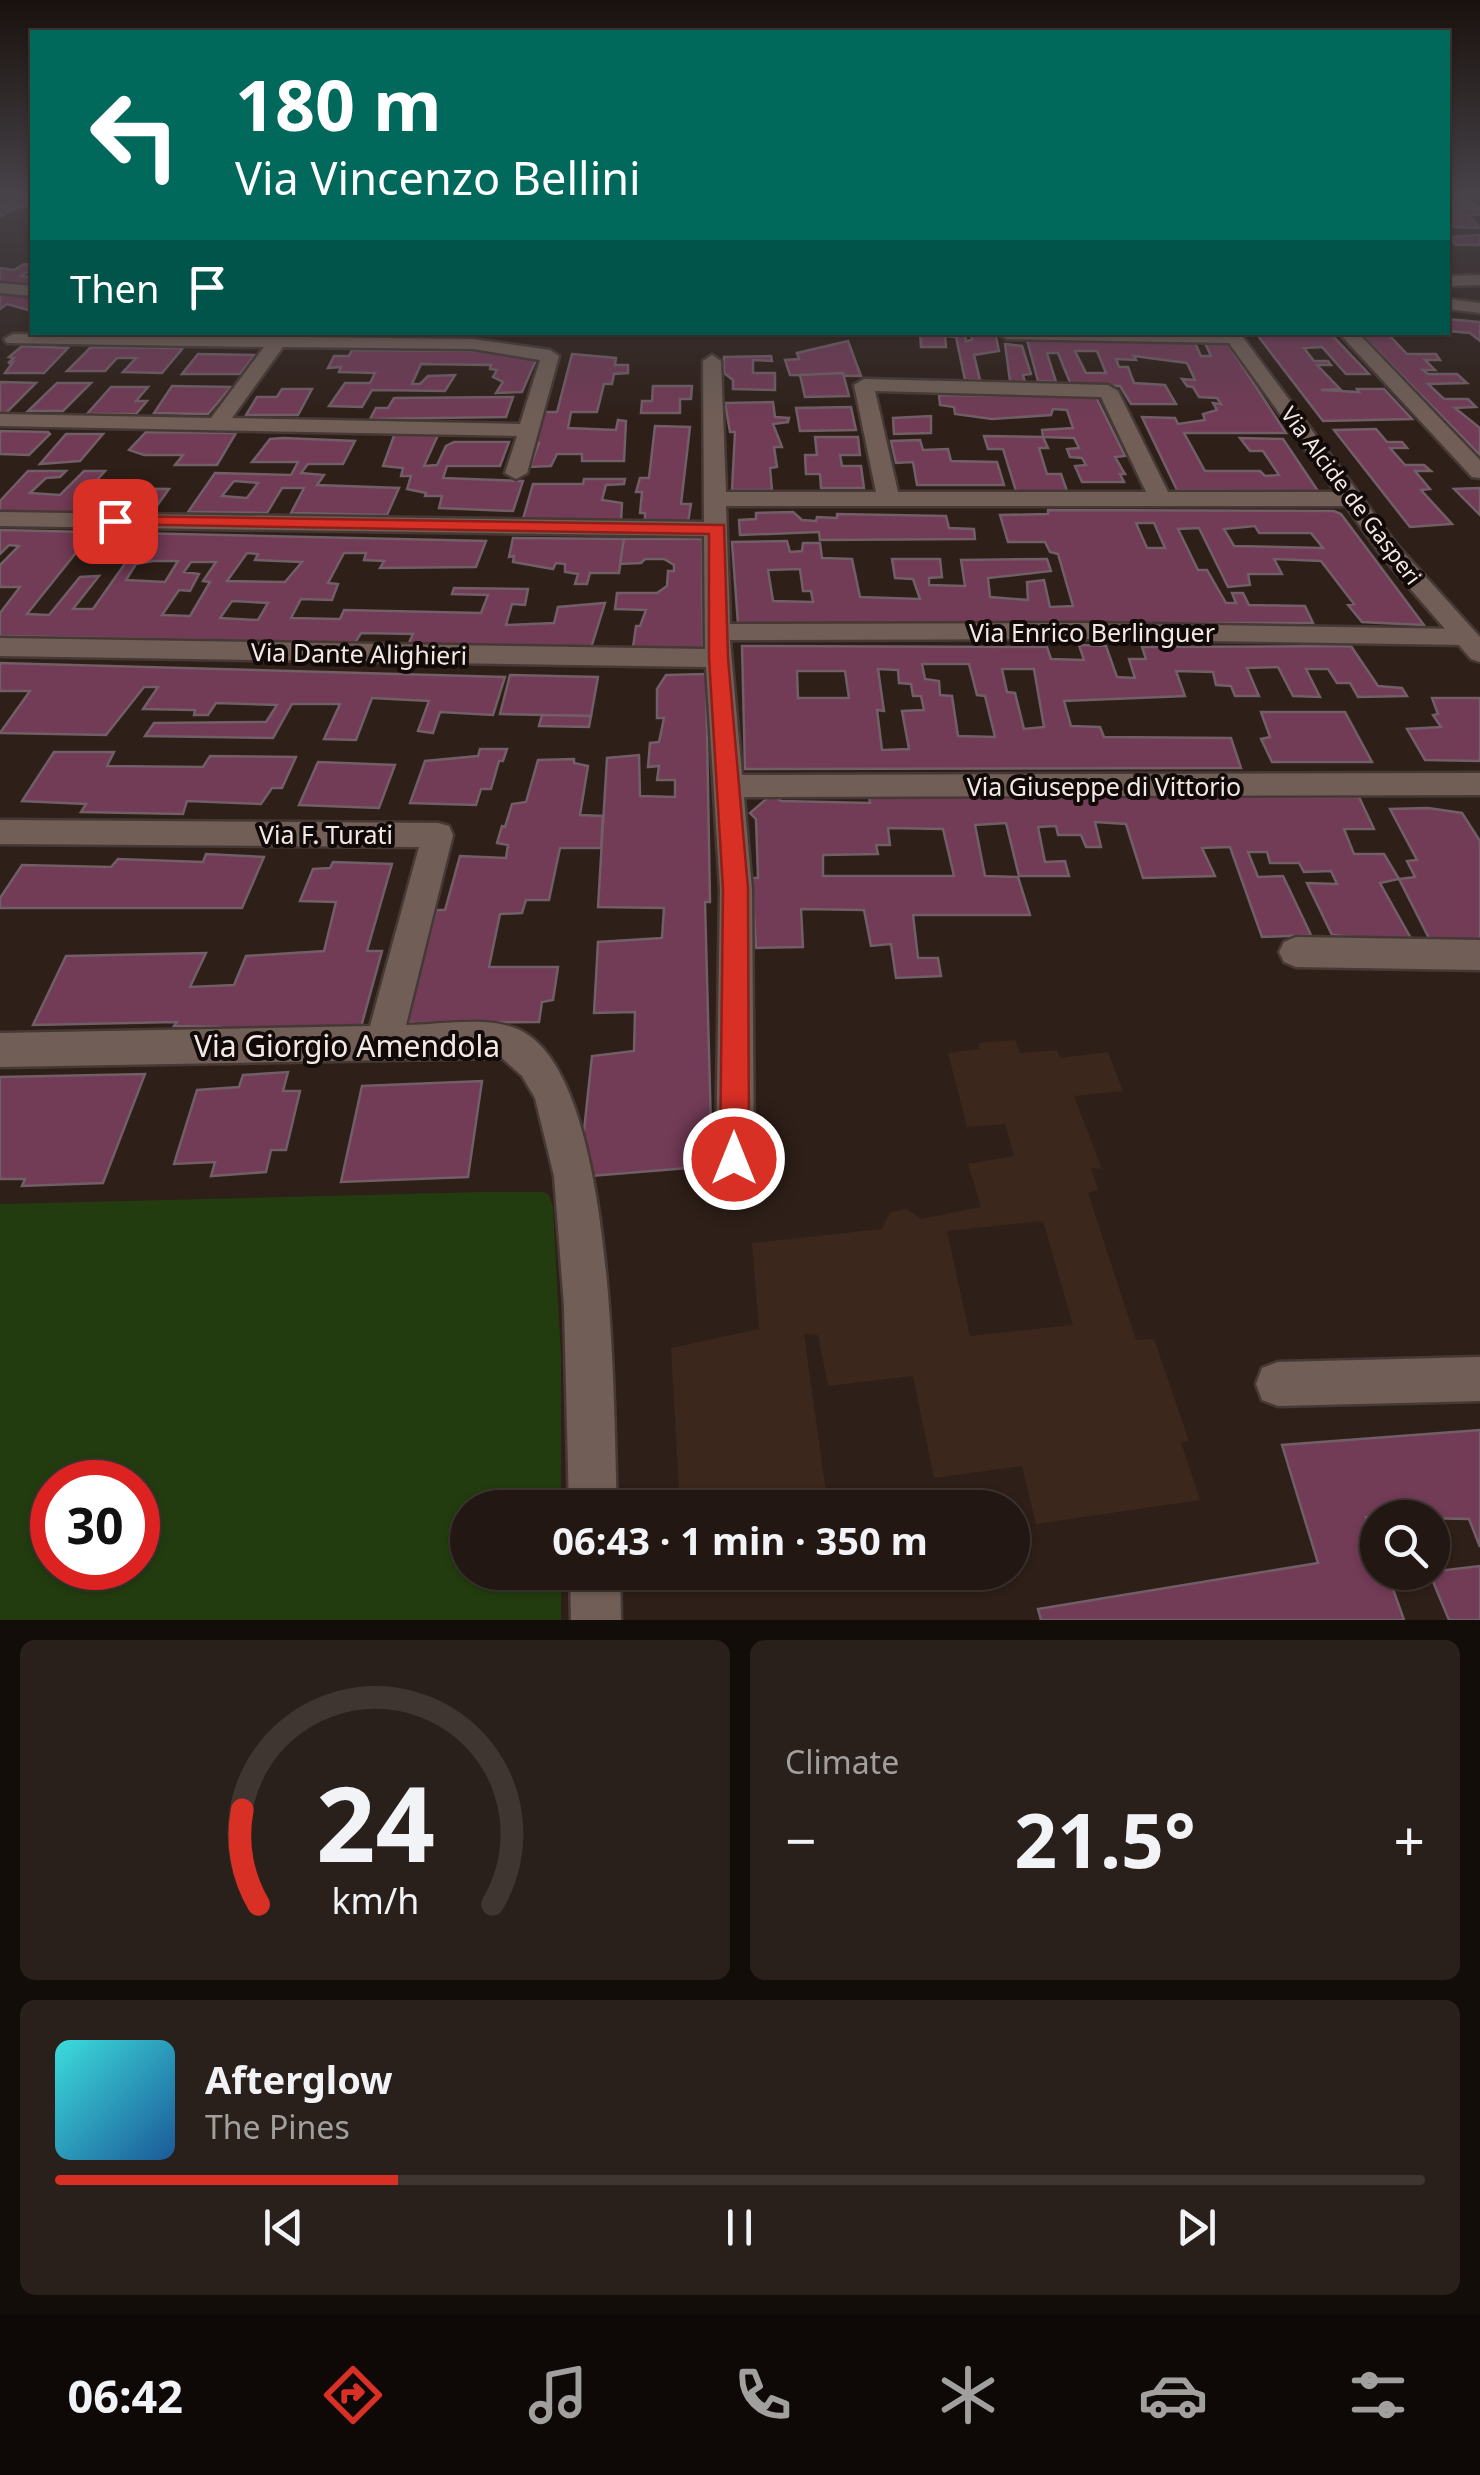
<!DOCTYPE html>
<meta charset="utf-8">
<style>
body{margin:0;font-family:"Noto Sans",sans-serif;background:#2a201b;color:#f1f3f6;height:100vh;display:flex;flex-direction:column;font-size:38px;white-space:nowrap}
*{box-sizing:border-box;margin:0}
p{font-size:32px;color:#a29f9f}
.icon{flex:none;width:55px;height:55px;fill:none;stroke:currentColor;stroke-width:2;stroke-linecap:round;stroke-linejoin:round}
.map{position:relative;height:1620px;overflow:hidden}
.side{display:flex;flex-direction:column;gap:20px;padding:20px;background:#130d0a;flex:1}
.side>*{flex:none}
.hud{position:absolute;left:30px;top:30px;width:1420px;height:305px;border-radius:0px;box-shadow:0 2px 8px #0004,0 0 0 2px #3f3632;background:#00695c;color:#fff;overflow:hidden}
.fabs{position:absolute;left:1360px;top:1500px;display:grid;gap:20px}
.fabs a{display:grid;place-items:center;width:90px;height:90px;border-radius:50%;background:#221712;box-shadow:0 2px 8px #0004,0 0 0 2px #3f3632;font-size:50px}
.speed{position:absolute;left:30px;top:1460px;display:flex;gap:20px;font-size:50px;font-weight:700;text-align:center}
.speed>*{display:grid;place-content:center;width:130px;height:130px;border-radius:50%;background:#221712;box-shadow:0 2px 8px #0004,0 0 0 2px #3f3632;line-height:1}
.speed .limit{border:15px solid #d22;background:#fff;color:#111}
.pin{position:absolute;display:grid;place-items:center;width:85px;height:85px;color:#fff;margin:-42px;border-radius:20px;box-shadow:0 5px 15px #0006}
.me{position:absolute;width:110px;margin:-55px;rotate:0deg;stroke-linejoin:round;filter:drop-shadow(0 0 8px #0008)}
.turn{display:flex;align-items:center;gap:35px;height:210px;padding:0 40px;font-size:45px}
.turn .icon{width:130px;height:130px;stroke-width:2.5}
.turn b{display:block;font-size:70px;line-height:85px}
.then{display:flex;align-items:center;height:95px;padding:0 40px;background:#0003;gap:20px;font-size:38px}
.big{font-size:75px;font-weight:700;line-height:1.1}
.side .widget{flex:1;display:flex;flex-direction:column;justify-content:center;gap:15px;min-width:0;padding:0 35px;border-radius:15px;background:#2a201b}
.side .dial{align-items:center;gap:0}
.dial svg{height:260px;overflow:visible;fill:none;stroke:#3f3632;stroke-width:7;stroke-linecap:round;text-anchor:middle}
.dial text{fill:#f1f3f6;stroke:none}
.song{display:flex;align-items:center;gap:30px}
.cover{width:120px;height:120px;border-radius:15px;background:linear-gradient(135deg,hsl(180 70% 55%),hsl(210 70% 35%))}
.played{height:10px;border-radius:5px;background:linear-gradient(90deg,#d93025 25%,#3f3632 25%)}
.keys{display:flex;justify-content:space-around;direction:ltr}
.heat{display:flex;justify-content:space-between;align-items:center;font-size:55px;direction:ltr}
.side .tiles{flex:1;display:grid;gap:20px;grid-template-columns:1fr 1fr}
.widget:last-child{grid-column:span 2}
.trip{position:absolute;left:450px;top:1490px;width:580px;height:100px;border-radius:50px;background:#221712;box-shadow:0 2px 8px #0004,0 0 0 2px #3f3632;font-weight:700;line-height:100px;text-align:center}
.tabs{display:flex;height:160px;justify-content:space-around;align-items:center;background:#0e0907;color:#a29f9f}
.tabs .icon{width:70px;height:70px}
.tabs .on{color:#d93025}
.tabs b{font-size:45px;color:#f1f3f6}
.map>svg:first-child{display:block}
.built{fill:#3c271d;fill-rule:evenodd}
.green{fill:#223c0f;fill-rule:evenodd}
.building{fill:#723b56;stroke:#715e66;stroke-width:2.5;fill-rule:evenodd}
.lines{fill:none;stroke-linecap:round;stroke-linejoin:round}
.minor-casing{stroke:#463935;stroke-width:5}
.tertiary-casing{stroke:#463935;stroke-width:5}
.minor{fill:#715f57;fill-rule:evenodd}
.tertiary{fill:#715f57;fill-rule:evenodd}
.route{fill:#d93025;stroke:#8d1f18;stroke-width:2.5}
.labels{text-anchor:middle;dominant-baseline:central;stroke-width:8;stroke-linejoin:round;paint-order:stroke}
.far-street-label{font-size:22px;fill:#f3e8e4;stroke:#110a08}
.street-label{font-size:25px;fill:#f3e8e4;stroke:#110a08}
.near-street-label{font-size:30px;fill:#f3e8e4;stroke:#110a08}
</style>
<div class="map">
<svg width="1480" height="1620" viewBox="0 0 1480 1620">
<rect width="100%" height="100%" fill="#2e1f18"/>
<path class="built" d="M1015 1040 1020 1053 1057 1050 1060 1058 1108 1052 1123 1091 1074 1096 1102 1169 1091 1168 1098 1190 1088 1193 1136 1340 1154 1339 1189 1441 1181 1442 1200 1500 1036 1524 1022 1466 934 1478 913 1376 828 1386 818 1335 804 1334 828 1507H680L671 1348 759 1329 752 1243 882 1229 890 1212 907 1209 921 1219 981 1207 968 1164 1014 1156 1005 1124 967 1127 948 1053 979 1049V1043ZM1043 1221 1073 1325 970 1336 947 1231Z"/>
<path class="green" d="M482 1192H543L549 1195 553 1207 561 1356V1507L468 1508V1572L561 1573V1620H0V1204ZM52 1482H138V1568H52Z"/>
<g class="building">
<path d="M1448 193H1462L1480 209H1452L1448 205Z"/>
<path d="M0 199 32 201V207H17L0 217V209L5 206 0 205Z"/>
<path d="M1448 209H1480V215H1468L1480 228 1454 227 1448 221Z"/>
<path d="M1480 235 1479 245H1456L1448 237Z"/>
<path d="M24 264 32 265V269L21 276 32 277V287L0 284V268L14 270Z"/>
<path d="M0 293 32 296V311L7 304 0 309Z"/>
<path d="M1448 319 1480 322V341L1470 333 1448 331Z"/>
<path d="M920 332H965L966 341 972 340 970 332H995L999 351 974 355 980 380H965L956 337 945 336 946 347H921Z"/>
<path d="M1255 332H1329L1369 374H1346L1322 347 1304 348 1314 361H1328L1331 365H1317L1340 389 1321 390 1359 392 1357 389H1384L1412 419 1323 421Z"/>
<path d="M1359 332H1386L1407 354H1436L1440 360H1425L1435 370H1423L1428 374H1457L1467 383 1428 384 1444 399H1468L1476 407 1455 408 1480 428V455Z"/>
<path d="M1027 340 1195 343 1201 356H1211L1205 343 1228 344 1286 433H1184L1205 471H1260L1265 476 1279 475 1263 451H1250L1240 438 1283 439 1318 491 1177 490 1142 417 1175 418 1178 424 1205 420 1203 414 1217 410 1213 403 1221 404 1217 398 1199 397 1193 387 1187 386 1182 379 1195 380 1187 363 1134 356 1136 360 1116 359 1119 367H1128L1134 383 1165 385 1176 404H1131L1120 386 1071 385 1058 353H1047L1056 382 1038 381ZM1075 351H1097L1106 373H1086Z"/>
<path d="M848 341 861 376 790 375 785 360 799 359 797 353Z"/>
<path d="M1005 344 1022 346 1031 374 1023 375 1025 382 1010 381Z"/>
<path d="M22 346 68 348 44 373H5L13 362 8 363 14 358 9 357Z"/>
<path d="M91 347 183 348 162 373 123 372 136 358H117L105 371H67Z"/>
<path d="M352 350 480 351 536 360 522 392 496 393 503 382 493 377 497 370 490 369 491 365 421 364 412 384H420L428 376 455 375 445 391 372 390 362 407 329 406 345 383H370L375 373 339 372 341 367 328 368 334 356H349Z"/>
<path d="M198 354 255 355 240 374H182Z"/>
<path d="M572 354 616 358 615 365H628V373L614 374 612 384H604L597 412H571L568 428 616 430 618 420 626 421 624 461H582V454H557L551 466 530 467 539 443 533 441 544 412H557Z"/>
<path d="M771 356 772 361 753 360V373H775V390L733 389V380L724 373V357Z"/>
<path d="M843 373 849 396 805 397 800 375Z"/>
<path d="M0 382 36 383 4 415H0Z"/>
<path d="M57 383H91L63 411H28Z"/>
<path d="M172 386 231 387 208 414 154 413Z"/>
<path d="M653 386H692L691 399H680V413H641L642 401H652Z"/>
<path d="M111 387H148L136 401H147L136 414H87Z"/>
<path d="M282 389H312L298 415H246L257 397H277Z"/>
<path d="M939 395 1096 397 1125 456 1115 457 1125 474H1120L1124 482H1082L1075 466 1086 465 1082 458 1070 457 1067 449 1079 448 1074 438 1043 437 1042 430 1073 428 1067 410 1053 409 1051 415 992 419 955 414 954 407 940 405Z"/>
<path d="M513 397 506 417 370 419 376 408H388L394 398Z"/>
<path d="M773 402 775 417 789 418 788 422 773 424 782 447H774L777 467 770 468 772 490H732L735 432H730L725 403Z"/>
<path d="M851 407 856 430 800 431 796 408Z"/>
<path d="M931 416V433L894 434 893 418Z"/>
<path d="M655 426 690 427 681 504H691L688 522 645 521V513H640L642 492H636L640 478H649Z"/>
<path d="M1376 429 1387 442H1402L1407 448H1390L1405 465H1424L1431 471H1415L1430 489 1421 490 1452 524 1410 527 1334 430Z"/>
<path d="M0 431 48 432 50 434 29 455 0 454Z"/>
<path d="M146 432 236 433 217 465H175L183 455H144L129 450Z"/>
<path d="M395 433 438 435 424 466 437 465 446 446 454 442H509L500 466H447L443 478 523 481 513 511 439 508 442 496H425L426 493 407 489 411 476H401L403 468 383 466Z"/>
<path d="M66 434H103L80 461 40 464Z"/>
<path d="M984 436 1043 437 1048 448H1039L1047 474H1061L1067 491H1016L1003 449H988Z"/>
<path d="M815 437H858L860 455H840L842 466H861L864 488H821L820 474H806L805 455H817Z"/>
<path d="M283 438 355 441 343 464H308L301 473 324 475 317 485 399 488 387 515 291 513 304 488H282L267 513 188 512 215 473 291 475 298 462H252L270 439ZM234 481 258 483 247 498 222 496Z"/>
<path d="M920 440 923 450 948 449 951 461 997 462 1004 485H917L913 462 896 463 891 441Z"/>
<path d="M28 471H66L60 477 46 478 30 493 60 495 84 471H105L90 488 169 489 151 514 0 511V501Z"/>
<path d="M584 479H625L624 484 606 485 602 500 622 503 621 521 523 519 533 484H583Z"/>
<path d="M1480 488V515L1454 489Z"/>
<path d="M1048 510 1334 511 1341 514 1424 625 1362 622 1348 605 1354 604 1321 561 1274 559 1282 574H1248L1250 585 1228 587 1199 528 1178 529 1198 570H1207L1226 603H1236L1232 593H1243L1249 605 1305 606 1313 623 738 624 732 542 787 541 790 552 802 551 803 543H820L822 558 852 559 860 597 920 599 913 579 895 578 892 559H940L942 577 929 578V585L965 586 961 560 1047 559 1051 571 988 578 990 597 1028 600 1027 582 1044 580 1050 607 1073 606 1058 554 1050 552 1045 542H1008L1000 515 1048 514ZM1136 523H1154L1165 548H1147ZM1255 526 1259 533H1311L1323 548 1234 546 1224 529ZM800 569 803 591H811L813 602 773 601 768 570Z"/>
<path d="M793 512 802 520 816 521 817 517 837 518V514L946 516 949 528 974 529 975 539 820 540 819 532 740 535 739 520 756 519V513Z"/>
<path d="M0 530 486 541 476 567 380 568 384 561 364 560 366 553H344L328 583 338 584 332 600 301 599 291 618 340 619 344 610 481 613 488 595 452 594 454 588 528 589 525 605 512 604 506 625 554 623 558 607 605 603 591 648 408 645 413 634 361 633 355 643 0 636V613L20 587H0V565L19 546 9 545 0 554ZM79 549 98 550 96 554 131 555 93 609H73L99 576 80 577 49 615 27 614ZM247 553 258 554 255 560 302 562 285 582 227 581ZM153 561H178L165 582 126 580 136 564ZM191 562H216L203 581 210 582 190 616 162 615 179 590 190 591 199 574 184 572ZM232 601 268 603 258 620 220 618Z"/>
<path d="M513 538 624 539 619 573H590L587 584H575L578 574 565 572V564L556 563 553 569 513 562 514 556 509 557Z"/>
<path d="M624 539H702L703 651 633 647 636 626H640L646 610 615 609 617 593H657L667 586 668 571H674V565L664 559H645L641 563 620 564Z"/>
<path d="M1079 645 1106 646 1117 677 1135 678 1129 659H1146L1142 647 1351 646 1378 686 1402 688 1407 696 1358 697 1350 683H1337L1328 669H1306L1320 697 1293 696 1278 667 1247 668 1259 696H1235L1231 686 1216 685 1213 672 1176 671 1185 696 1064 701 1071 726 1100 727 1104 737 1231 738 1241 768 745 769 742 646 1047 647 1051 659 1084 660ZM922 664H969L977 695 985 696 995 737 958 736 952 696 940 695 939 681 925 679ZM878 669 898 670 899 683 911 684 913 696H921L924 710 902 711 909 749 882 750 877 710 884 711ZM1002 669H1034L1044 727 1024 729 1015 693 1007 692ZM797 671H845L849 698H798Z"/>
<path d="M0 663 505 677 493 715 440 712 433 733 418 731 429 701 372 698 356 740 324 739 340 704H292L273 738 145 736 154 723 266 722 277 705 216 703 208 715H194L195 710 143 709 158 687H144L106 735 0 733 30 691H0Z"/>
<path d="M706 674 710 902H705L712 1166 579 1177 592 1056 634 1051 635 1012 594 1013 598 942 662 938 664 908 598 907 607 758 639 755 640 796 675 797V780H657L659 766 648 767 650 743 659 742 664 718H657V689L666 675Z"/>
<path d="M510 675 598 677 591 716 500 714Z"/>
<path d="M1432 698H1480V761L1425 760 1407 729 1441 727 1433 715 1438 714Z"/>
<path d="M1261 712H1345L1372 762H1272L1261 739 1270 737Z"/>
<path d="M542 715 591 716 589 727 539 726Z"/>
<path d="M480 749H507L503 761H499L491 789H481L476 805 410 803 425 761 478 756Z"/>
<path d="M54 752H114L107 766 203 767 210 756 296 757 282 788H272L261 804 187 801 183 814 81 812 86 804 22 801Z"/>
<path d="M574 759V763L588 766 580 815 603 816 601 848H560L549 900H526L522 913 500 914 489 967H558L553 1000 542 1002 539 1022 406 1023 436 910H445L460 856 506 858 508 845 497 843 502 826 505 827 512 804 526 802 538 760Z"/>
<path d="M318 762 395 765 379 808 299 805Z"/>
<path d="M772 794 781 801 870 803 869 797H1359L1374 829H1344L1354 854H1384L1399 879 1380 883 1413 942 1332 935 1307 883 1337 884 1331 871 1304 872 1299 863H1270L1267 852H1248L1258 877 1283 876 1311 935 1262 937 1230 847 1202 848 1215 876 1143 878 1126 824 1095 822 1101 847H1086L1081 835H1058L1056 826 1038 827 1045 862 1065 861 1069 876H1019L1006 823 975 825 985 876 1018 877 1030 915H913L918 958H938L941 976 896 978 891 944 871 946 864 910 801 909 803 947 756 948 752 878H758L756 819 750 813ZM888 828 943 829 954 876H823V855L878 854 876 845H890Z"/>
<path d="M1428 808 1462 813 1480 841V952H1436L1399 879 1415 877 1407 861 1417 860 1390 809Z"/>
<path d="M206 854 264 857 242 908H0V898L22 865 111 867 118 859 203 862Z"/>
<path d="M333 862 392 864 367 951H382L361 1027 216 1032 220 1027 174 1026 177 1022 33 1025 66 956 206 953 190 987 234 985 246 956 324 951 336 902 300 901 313 869 330 868Z"/>
<path d="M288 1072 283 1091H300L286 1150H271L266 1172 211 1176 215 1162 174 1164 197 1090 239 1087 243 1075Z"/>
<path d="M145 1074 103 1183 22 1186 25 1179H0V1077Z"/>
<path d="M482 1081 468 1177 341 1182 362 1086Z"/>
<path d="M1480 1430V1547L1469 1519 1366 1517 1378 1548V1572H1387L1404 1620H1041L1038 1609 1318 1563 1282 1445Z"/>
<path d="M1480 1566V1620H1449L1429 1572Z"/>
</g>
<g class="lines">
<defs>
<g id="minor">
<path d="M0 283 32 286V296L0 293Z"/>
<path d="M1226 332 1243 338 1234 343 1007 339 998 334Z"/>
<path d="M1338 332H1357L1480 460V478L1472 477Z"/>
<path d="M13 334 473 339 550 350 559 356 527 473 516 479 505 473 517 436 0 426V414L211 418 264 347 7 343 4 339ZM283 347 473 349 540 360 520 424 232 418Z"/>
<path d="M712 355 721 361 726 492H876L854 385 864 379 1108 385 1118 391 1168 492H1352L1363 499 1352 506H726L730 624 1082 623 1466 629 1479 637 1466 645 1082 639 730 640 742 775 1480 773V795L744 797 752 889 754 1159 749 1173 735 1178 721 1173 716 1159 720 889 706 667 0 656V638L705 649 704 536 0 526V512L704 522 703 361ZM875 391 1101 397 1146 492H898Z"/>
<path d="M0 820 438 823 449 826 453 835 406 1025C442 1025 494 1014 525 1033 617 1088 613 1405 617 1508H569L564 1306 554 1176 535 1098 522 1076 502 1058 0 1067V1033L370 1026 419 847 0 844Z"/>
<path d="M1296 937 1480 940V970L1296 967 1284 962 1279 952 1284 942Z"/>
<path d="M1480 1357V1401L1278 1406 1262 1400 1256 1384 1262 1368 1278 1362Z"/>
<path d="M570 1572H620L621 1620H571Z"/>
</g>
<g id="tertiary">
<path d="M0 193H32V199L0 198Z"/>
<path d="M1480 275V285L1448 286V276Z"/>
<path d="M1448 299 1480 303V313L1448 309Z"/>
<path d="M1221 332H1239L1397 545 1480 637V662L1471 659 1381 555Z"/>
</g>
</defs>
<use href="#minor" class="minor-casing"/>
<use href="#tertiary" class="tertiary-casing"/>
<use href="#minor" class="minor"/>
<use href="#tertiary" class="tertiary"/>
</g>
<linearGradient id="sky" x2="0" y2="1"><stop stop-color="#19110d"/><stop offset="0.46" stop-color="#464248"/><stop offset="1" stop-color="#464248" stop-opacity="0"/></linearGradient>
<rect width="1480" height="420" fill="url(#sky)"/>
<path class="route" d="M115 516 724 525 728 658 748 889 749 1159 745 1169 734 1174 724 1169 720 1159 723 889 709 658V534L109 524 106 521Z"/>
<g class="labels">
<g class="far-street-label">
<text transform="translate(1352 495) rotate(53)">Via Alcide de Gasperi</text>
</g>
<g class="street-label">
<text x="1092" y="632">Via Enrico Berlinguer</text>
<text transform="translate(359 653) rotate(1)">Via Dante Alighieri</text>
<text x="1104" y="786">Via Giuseppe di Vittorio</text>
<text x="326" y="834">Via F. Turati</text>
</g>
<g class="near-street-label">
<text x="347" y="1045">Via Giorgio Amendola</text>
</g>
</g>
</svg>
<div class="fabs">
<a><svg class="icon" aria-label="search" viewBox="0 0 24 24"><circle cx="10" cy="10" r="6"/><path d="M15 15l6 6"/></svg></a>
</div>
<div class="speed"><div class="limit">30</div></div>
<div class="pin" style="left:115px;top:521px;background:#d93025"><svg class="icon" aria-label="arrive" viewBox="0 0 24 24"><path d="M6 21V4h12l-3 4 3 4H6"/></svg></div>
<svg class="me" style="left:734px;top:1159px" viewBox="-20 -20 40 40"><circle r="17" fill="#d93025" stroke="#fff" stroke-width="3"/><path d="M0-11L8 9 0 5-8 9z" fill="#fff"/></svg>
<div class="trip">06:43 · 1 min · 350 m</div>
<div class="hud">
<div class="turn"><svg class="icon" aria-label="left" viewBox="0 0 24 24"><path d="M17 20v-9H6M10 6l-5 5 5 5"/></svg><div><b>180 m</b>Via Vincenzo Bellini</div></div>
<div class="then">Then<svg class="icon" aria-label="arrive" viewBox="0 0 24 24"><path d="M6 21V4h12l-3 4 3 4H6"/></svg></div>
</div>
</div>
<section class="side">
<div class="tiles">
<div class="widget dial"><svg viewBox="0 0 100 80">
<path d="M14 69A42 42 0 1 1 86 69"/>
<path d="M14 69A42 42 0 0 1 9 40" stroke="#d93025"/>
<text x="50" y="56" font-size="32" font-weight="700">24</text>
<text x="50" y="72" font-size="11">km/h</text>
</svg></div>
<div class="widget"><p>Climate</p>
<div class="heat"><a>−</a><b class="big">21.5°</b><a>+</a></div>
</div>
<div class="widget">
<div class="song"><i class="cover"></i><div><b>Afterglow</b><p>The Pines</p></div></div>
<div class="played"></div>
<div class="keys"><svg class="icon" aria-label="previous" viewBox="0 0 24 24"><path d="M18 5L8 12l10 7zM5 5v14"/></svg><svg class="icon" aria-label="pause" viewBox="0 0 24 24"><path d="M8 5v14M16 5v14"/></svg><svg class="icon" aria-label="next" viewBox="0 0 24 24"><path d="M6 5l10 7-10 7zM19 5v14"/></svg></div>
</div>
</div>
</section>
<nav class="tabs">
<b>06:42</b>
<svg class="icon on" aria-label="directions" viewBox="0 0 24 24"><path d="M12 3l9 9-9 9-9-9zM9 14v-3h6M13 9l2 2-2 2"/></svg>
<svg class="icon" aria-label="music" viewBox="0 0 24 24"><path d="M9 18V5l10-2v13"/><circle cx="6" cy="18" r="3"/><circle cx="16" cy="16" r="3"/></svg>
<svg class="icon" aria-label="phone" viewBox="0 0 24 24"><path d="M5 4h4l2 5-3 2q2 4 5 5l2-3 5 2v4C11 20 4 13 5 4z"/></svg>
<svg class="icon" aria-label="climate" viewBox="0 0 24 24"><path d="M12 3v18M4 7l16 10M4 17L20 7"/></svg>
<svg class="icon" aria-label="car" viewBox="0 0 24 24"><path d="M5 17H2v-5l4-1 3-4h7l3 4 3 1v5h-3M9 17h6M6 11h13"/><circle cx="7" cy="17" r="2"/><circle cx="17" cy="17" r="2"/></svg>
<svg class="icon" aria-label="filters" viewBox="0 0 24 24"><path d="M4 7h16M4 17h16"/><circle cx="9" cy="7" r="2"/><circle cx="15" cy="17" r="2"/></svg>
</nav>
